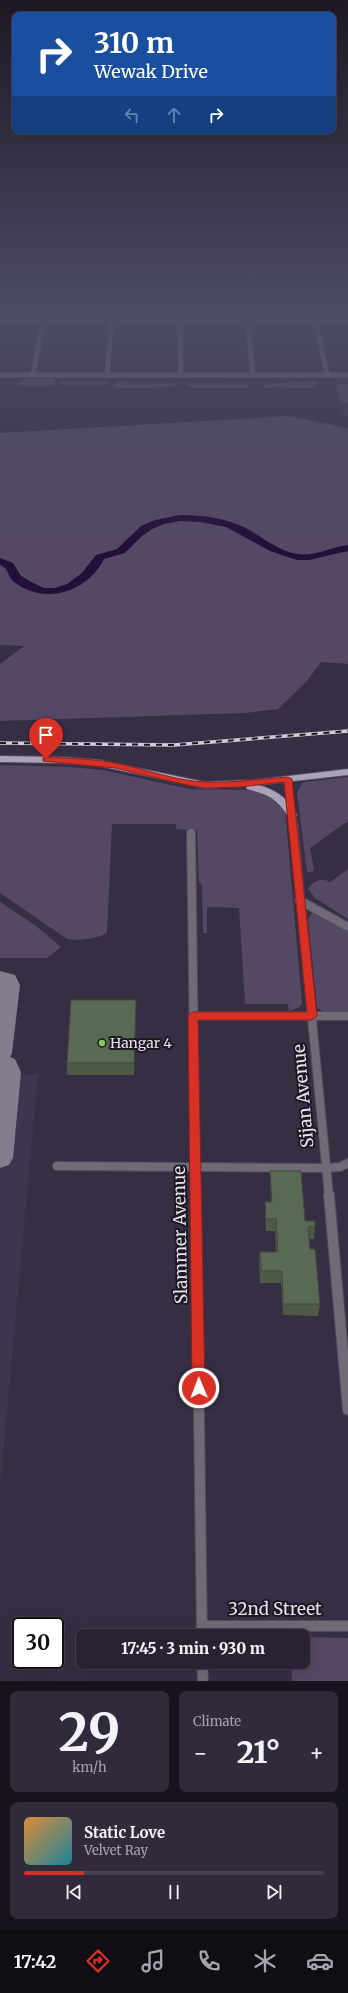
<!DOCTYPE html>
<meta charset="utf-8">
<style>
body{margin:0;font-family:Merriweather,serif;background:#302a3a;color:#f1f3f6;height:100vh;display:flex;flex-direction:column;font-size:15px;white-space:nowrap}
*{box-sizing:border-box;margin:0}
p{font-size:13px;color:#a5a4ac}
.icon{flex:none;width:22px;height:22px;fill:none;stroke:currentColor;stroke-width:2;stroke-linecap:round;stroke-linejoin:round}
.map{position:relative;height:1681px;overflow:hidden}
.sheet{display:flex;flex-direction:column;gap:10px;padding:10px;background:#16131c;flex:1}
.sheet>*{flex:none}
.guide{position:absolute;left:12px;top:12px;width:324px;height:122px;border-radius:8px;box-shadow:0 4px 16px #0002,0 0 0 1px #443f4d;background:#1a4fa0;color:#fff;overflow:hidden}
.speed{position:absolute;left:12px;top:1617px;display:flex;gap:8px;font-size:20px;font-weight:700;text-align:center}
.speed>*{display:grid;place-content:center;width:52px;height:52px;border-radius:50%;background:#282232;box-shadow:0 4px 16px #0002,0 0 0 1px #443f4d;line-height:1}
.speed .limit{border:2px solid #111;border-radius:6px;background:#fff;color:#111}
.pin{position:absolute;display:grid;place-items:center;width:34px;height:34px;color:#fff;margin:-41px -17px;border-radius:50% 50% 50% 0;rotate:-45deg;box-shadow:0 0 4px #0007}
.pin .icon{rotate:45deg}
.me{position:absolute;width:44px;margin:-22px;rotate:359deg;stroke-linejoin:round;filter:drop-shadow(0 0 3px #0008)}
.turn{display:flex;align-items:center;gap:14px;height:84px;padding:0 16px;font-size:18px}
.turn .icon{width:52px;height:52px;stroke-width:2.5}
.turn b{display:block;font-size:28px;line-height:34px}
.lanes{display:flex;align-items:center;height:38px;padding:0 16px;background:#0003;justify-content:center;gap:20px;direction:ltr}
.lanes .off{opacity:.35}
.big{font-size:30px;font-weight:800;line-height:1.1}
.sheet .tile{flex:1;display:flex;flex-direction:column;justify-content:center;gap:6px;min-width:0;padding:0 14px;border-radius:8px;background:#302a3a}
.sheet .dial{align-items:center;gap:0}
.dial b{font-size:52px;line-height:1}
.song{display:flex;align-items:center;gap:12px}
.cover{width:48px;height:48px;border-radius:6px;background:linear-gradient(135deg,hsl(30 70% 55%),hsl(190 70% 35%))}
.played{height:4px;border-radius:2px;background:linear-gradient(90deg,#d93025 20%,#443f4d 20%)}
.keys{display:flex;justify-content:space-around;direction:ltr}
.heat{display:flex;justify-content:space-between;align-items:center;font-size:22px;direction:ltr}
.sheet .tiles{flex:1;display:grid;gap:10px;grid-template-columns:1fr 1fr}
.tile:last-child{grid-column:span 2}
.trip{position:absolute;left:76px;top:1629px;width:234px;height:40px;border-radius:8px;background:#282232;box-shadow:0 4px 16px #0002,0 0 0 1px #443f4d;font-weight:800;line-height:40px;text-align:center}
.menu{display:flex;height:64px;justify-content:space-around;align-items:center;background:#100e14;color:#a5a4ac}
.menu .icon{width:28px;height:28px}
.menu .current{color:#d93025}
.menu b{font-size:18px;color:#f1f3f6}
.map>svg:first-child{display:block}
.built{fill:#403550}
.green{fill:#544865}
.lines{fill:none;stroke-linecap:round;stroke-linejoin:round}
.river{fill:#230f39;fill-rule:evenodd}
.taxiway{fill:#847d8e;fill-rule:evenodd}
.minor-far3-casing{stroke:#524b5f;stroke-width:6}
.minor-far2-casing{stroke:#524b5f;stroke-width:8}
.minor-far1-casing{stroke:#524b5f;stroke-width:10}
.minor-casing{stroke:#524b5f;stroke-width:12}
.primary-casing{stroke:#524b5f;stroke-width:2}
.minor-far3{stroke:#6f6b76;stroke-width:4.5}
.minor-far2{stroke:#6f6b76;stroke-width:6}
.minor-far1{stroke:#6f6b76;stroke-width:8}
.minor{stroke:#6f6b76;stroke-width:10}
.primary{fill:#aaa2b8;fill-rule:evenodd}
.rail-casing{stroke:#d2ccda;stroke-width:3.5}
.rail{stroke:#1c1822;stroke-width:2;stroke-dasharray:6;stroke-linecap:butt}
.wall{fill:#4d5a47}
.shaded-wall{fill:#3f4a3a}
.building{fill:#5a6953;stroke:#3f4a3a}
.route{fill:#d93025;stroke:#8d1f18}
.poi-dot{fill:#83d04e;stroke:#1c1822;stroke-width:1.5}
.labels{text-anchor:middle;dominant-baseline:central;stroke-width:4;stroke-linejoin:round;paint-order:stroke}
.poi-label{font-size:14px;fill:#e7e2ef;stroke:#1c1822;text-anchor:start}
.near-street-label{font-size:17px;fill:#e7e2ef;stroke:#1c1822}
</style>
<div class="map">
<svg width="348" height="1681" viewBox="0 0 348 1681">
<rect width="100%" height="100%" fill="#362e43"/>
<g class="built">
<path d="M335 377H348V417H343Z"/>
<path d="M0 1074H38L0 1489Z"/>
</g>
<g class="green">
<path d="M20 379H55L54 386H18Z"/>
<rect x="61" y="381" width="46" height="4"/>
<path d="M315 381 319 382 314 388 262 387 267 384Z"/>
<path d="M118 382H129L132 385 176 383 174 387 116 388 113 385Z"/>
<path d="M196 383 250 384 246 388H193L184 385Z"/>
<path d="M336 384H348V403L340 402Z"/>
<path d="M289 416 348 428V664L321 662 306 682 278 709 245 713 0 721V664L24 646 0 645V433Z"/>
<path d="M0 765 71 767 103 770 189 789 256 790 266 792 285 809 302 1003 300 1007 289 1011 288 1004H245L239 908 207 907V933H203L202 885 199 882 197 831 176 829V824H112L107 933C95 939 80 941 67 939L0 893Z"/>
<path d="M348 777V821L310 848 314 869 312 872H307L297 793 302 783 305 782Z"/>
<path d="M348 869V919L315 898 308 889C313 881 321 877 330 882Z"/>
<path d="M0 902 36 926 61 947 47 958H0Z"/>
<path d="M312 913 323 916 348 931V1011H322L317 1007 308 919Z"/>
<path d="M303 1637 348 1638V1681H292L291 1662H303Z"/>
</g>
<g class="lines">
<path class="river" d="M180 515C204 515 226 518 248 529 263 538 279 551 297 554 314 557 331 547 348 545V551L309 560H297L270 551 226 527 200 522 180 521 164 524 152 529 142 536 125 553 104 559C87 593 43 606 13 581 7 576 10 569 0 565V558L13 563 21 576 31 582 44 588H55L67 584 82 573 96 555 117 549 141 526 155 520Z"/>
<path class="taxiway" d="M0 971 15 975 20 985 12 1053 10 1057 15 1059 21 1072 13 1158 9 1165 0 1168Z"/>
<defs>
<g id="minor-far3">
<path d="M180 316 181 375"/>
<path d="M247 316 253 375"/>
<path d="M315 316 327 375"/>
<path d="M0 321H348"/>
<path d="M0 375H348"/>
<path d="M33 375 44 316"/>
<path d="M107 375 112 316"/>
</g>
<path id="minor-far2" d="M288 779 293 823"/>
<g id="minor-far1">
<path d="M293 822 329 1196"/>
<path d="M191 833 196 1196"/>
<path d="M299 900 348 927"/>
<path d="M193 1016H348"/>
<path d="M57 1166 325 1168 340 1167 348 1163"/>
</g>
<g id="minor">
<path d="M196 1195 202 1636"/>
<path d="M329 1195 348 1410"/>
<path d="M202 1626H348"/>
<path d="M202 1662 203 1681"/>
</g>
<path id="primary" d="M0 756 61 757 99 760 205 782 254 780 348 769V775L258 785C277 790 287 798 297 815L292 818 289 817C275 797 269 795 247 789L246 786 205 788 99 766 61 763 0 762Z"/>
</defs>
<use href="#minor-far3" class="minor-far3-casing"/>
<use href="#minor-far2" class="minor-far2-casing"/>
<use href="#minor-far1" class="minor-far1-casing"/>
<use href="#minor" class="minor-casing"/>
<use href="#primary" class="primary-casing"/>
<use href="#minor-far3" class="minor-far3"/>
<use href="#minor-far2" class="minor-far2"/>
<use href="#minor-far1" class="minor-far1"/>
<use href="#minor" class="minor"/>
<use href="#primary" class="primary"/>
<defs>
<path id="rail" d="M0 743 174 745 348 731"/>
</defs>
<use href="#rail" class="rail-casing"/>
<use href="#rail" class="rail"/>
</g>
<g class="wall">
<path d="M136 1000 134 1075H67V1063Z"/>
<path d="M270 1171 305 1221 315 1227 314 1239H309L310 1249 320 1304 318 1316 283 1315 281 1283H260L259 1264 260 1252H276L275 1231H266L265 1214V1202H271L270 1183Z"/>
</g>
<path class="shaded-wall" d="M136 1000V1012L134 1075V1063Z"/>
<g class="building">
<path d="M71 1000H136L134 1063H67Z"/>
<path d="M270 1171H301L305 1221H315V1227H308L310 1249H315L320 1304H283L282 1271H261L260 1252H278L276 1219H266L265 1202H272Z"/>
</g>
<linearGradient id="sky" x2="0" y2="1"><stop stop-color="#1e1925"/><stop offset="0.57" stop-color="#4c4c66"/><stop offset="1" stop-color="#4c4c66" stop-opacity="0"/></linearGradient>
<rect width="348" height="551" fill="url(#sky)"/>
<path class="route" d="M46 757C69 758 93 759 116 763 145 769 175 781 206 782 233 783 261 779 288 777L292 779 317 1016 312 1020H198L205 1388 203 1392 199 1394 194 1392 192 1388 188 1016 193 1012H307L284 782 240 787 205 788 187 785 115 768 43 761V758Z"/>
<circle class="poi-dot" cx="102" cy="1043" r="4"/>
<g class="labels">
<g class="poi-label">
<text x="110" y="1043">Hangar 4</text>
</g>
<g class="near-street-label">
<text transform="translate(303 1096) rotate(-95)">Sijan Avenue</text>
<text transform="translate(180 1235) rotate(-91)">Slammer Avenue</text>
<text x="275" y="1609">32nd Street</text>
</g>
</g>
</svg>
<div class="speed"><div class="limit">30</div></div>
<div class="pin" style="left:46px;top:759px;background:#d93025"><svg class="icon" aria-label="arrive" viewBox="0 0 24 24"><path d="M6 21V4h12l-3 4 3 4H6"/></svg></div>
<svg class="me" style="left:199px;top:1388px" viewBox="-20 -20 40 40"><circle r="17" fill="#d93025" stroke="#fff" stroke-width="3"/><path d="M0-11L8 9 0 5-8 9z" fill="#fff"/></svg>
<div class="trip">17:45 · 3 min · 930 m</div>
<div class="guide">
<div class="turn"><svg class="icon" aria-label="right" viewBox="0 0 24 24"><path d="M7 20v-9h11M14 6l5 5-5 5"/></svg><div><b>310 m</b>Wewak Drive</div></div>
<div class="lanes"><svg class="icon off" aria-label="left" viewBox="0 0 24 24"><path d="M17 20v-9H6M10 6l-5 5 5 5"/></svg><svg class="icon off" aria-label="ahead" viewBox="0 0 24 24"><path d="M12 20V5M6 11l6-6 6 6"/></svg><svg class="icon" aria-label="right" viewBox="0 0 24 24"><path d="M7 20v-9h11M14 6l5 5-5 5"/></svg></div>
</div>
</div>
<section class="sheet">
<div class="tiles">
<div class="tile dial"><b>29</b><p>km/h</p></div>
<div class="tile"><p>Climate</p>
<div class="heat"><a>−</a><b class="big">21°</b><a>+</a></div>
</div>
<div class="tile">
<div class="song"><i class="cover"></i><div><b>Static Love</b><p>Velvet Ray</p></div></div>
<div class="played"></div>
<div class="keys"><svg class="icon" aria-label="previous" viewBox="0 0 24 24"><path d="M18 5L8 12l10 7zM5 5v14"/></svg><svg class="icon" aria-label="pause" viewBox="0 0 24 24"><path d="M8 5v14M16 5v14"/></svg><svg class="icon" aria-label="next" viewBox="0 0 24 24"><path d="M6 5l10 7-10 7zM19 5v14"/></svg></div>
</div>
</div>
</section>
<nav class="menu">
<b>17:42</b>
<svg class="icon current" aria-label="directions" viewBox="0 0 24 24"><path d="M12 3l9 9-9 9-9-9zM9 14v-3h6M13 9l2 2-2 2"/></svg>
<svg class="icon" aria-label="music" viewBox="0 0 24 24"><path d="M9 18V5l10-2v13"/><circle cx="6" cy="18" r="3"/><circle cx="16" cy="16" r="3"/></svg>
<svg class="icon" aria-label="phone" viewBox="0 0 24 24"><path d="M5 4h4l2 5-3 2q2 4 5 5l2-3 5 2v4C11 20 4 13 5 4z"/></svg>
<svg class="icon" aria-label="climate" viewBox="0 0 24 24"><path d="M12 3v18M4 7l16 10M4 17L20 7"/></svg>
<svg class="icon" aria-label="car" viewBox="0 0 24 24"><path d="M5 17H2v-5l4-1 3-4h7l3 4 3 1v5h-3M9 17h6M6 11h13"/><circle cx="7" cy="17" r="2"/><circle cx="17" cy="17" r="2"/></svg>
</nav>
